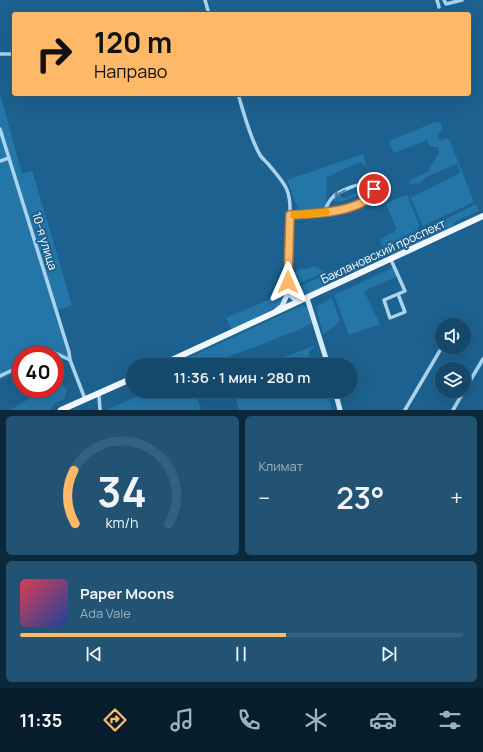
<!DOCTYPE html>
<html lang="ru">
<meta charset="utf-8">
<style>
body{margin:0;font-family:Manrope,sans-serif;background:#225373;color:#f1f3f6;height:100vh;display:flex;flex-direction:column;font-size:15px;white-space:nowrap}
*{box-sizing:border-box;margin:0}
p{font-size:13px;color:#9db2c1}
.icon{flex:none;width:22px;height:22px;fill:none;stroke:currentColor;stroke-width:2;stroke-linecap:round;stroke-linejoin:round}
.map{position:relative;height:410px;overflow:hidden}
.panel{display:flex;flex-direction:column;gap:6px;padding:6px;background:#0c283b;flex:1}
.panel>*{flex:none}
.top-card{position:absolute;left:12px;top:12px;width:459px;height:84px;border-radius:4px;box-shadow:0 4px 16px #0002,0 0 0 1px #34617e;background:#feb968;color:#111;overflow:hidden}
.fabs{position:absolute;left:435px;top:318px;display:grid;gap:8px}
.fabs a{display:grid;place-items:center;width:36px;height:36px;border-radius:50%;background:#15496b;box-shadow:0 4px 16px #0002,0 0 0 1px #34617e;font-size:20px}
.speed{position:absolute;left:12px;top:346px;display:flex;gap:8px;font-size:20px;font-weight:700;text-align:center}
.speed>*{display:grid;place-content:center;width:52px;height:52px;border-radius:50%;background:#15496b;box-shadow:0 4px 16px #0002,0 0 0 1px #34617e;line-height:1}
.speed .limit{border:6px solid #d22;background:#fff;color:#111}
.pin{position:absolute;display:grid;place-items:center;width:34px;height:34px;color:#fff;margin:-17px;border:2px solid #fff;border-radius:50%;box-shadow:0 1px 4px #0007}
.me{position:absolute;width:44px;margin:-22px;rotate:0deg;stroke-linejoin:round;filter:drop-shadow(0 0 3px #0008)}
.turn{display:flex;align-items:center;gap:14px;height:84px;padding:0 16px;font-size:18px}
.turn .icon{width:52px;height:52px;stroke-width:2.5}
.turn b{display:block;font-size:28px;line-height:34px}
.big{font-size:30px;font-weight:600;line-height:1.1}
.panel .widget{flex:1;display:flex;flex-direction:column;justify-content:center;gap:6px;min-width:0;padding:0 14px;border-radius:6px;background:#225373}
.panel .dial{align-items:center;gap:0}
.dial svg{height:104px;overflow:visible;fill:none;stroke:#34617e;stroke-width:7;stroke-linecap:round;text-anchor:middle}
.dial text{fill:#f1f3f6;stroke:none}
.song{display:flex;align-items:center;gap:12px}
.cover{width:48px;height:48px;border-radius:6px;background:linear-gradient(135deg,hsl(350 70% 55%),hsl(220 70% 35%))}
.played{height:4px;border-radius:2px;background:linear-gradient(90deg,#feb968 60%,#34617e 60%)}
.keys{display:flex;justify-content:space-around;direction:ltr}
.heat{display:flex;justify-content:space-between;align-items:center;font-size:22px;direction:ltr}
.panel .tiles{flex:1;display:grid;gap:6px;grid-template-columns:1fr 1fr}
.widget:last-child{grid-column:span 2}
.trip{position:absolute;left:126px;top:358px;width:232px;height:40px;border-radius:20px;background:#15496b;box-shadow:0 4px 16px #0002,0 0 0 1px #34617e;font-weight:600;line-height:40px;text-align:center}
.tabs{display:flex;height:64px;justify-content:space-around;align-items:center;background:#081d2b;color:#9db2c1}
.tabs .icon{width:28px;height:28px}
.tabs .selected{color:#feb968}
.tabs b{font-size:18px;color:#f1f3f6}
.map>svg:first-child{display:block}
.green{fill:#2576a8}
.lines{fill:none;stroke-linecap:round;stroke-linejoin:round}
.street{stroke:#aad4ee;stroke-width:3.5}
.secondary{stroke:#d7ecfa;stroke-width:5}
.primary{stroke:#f1f9ff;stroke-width:6}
.oneway{stroke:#407ea7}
.route-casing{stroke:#a57844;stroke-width:10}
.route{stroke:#feb968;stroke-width:7}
.slow{stroke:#f59e0b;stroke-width:7}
.labels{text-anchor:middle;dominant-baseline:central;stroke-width:4;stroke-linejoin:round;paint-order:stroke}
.street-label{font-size:12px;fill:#fff;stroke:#1c618f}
</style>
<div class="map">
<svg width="483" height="410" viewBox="0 0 483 410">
<rect width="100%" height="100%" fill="#1c618f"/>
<g class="green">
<path d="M0 94 22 174 32 170 72 305 57 310 73 361 65 360 53 353 50 355H21V369L0 380Z"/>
<path d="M435 122 441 123 442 128 438 135 440 141 447 138 450 141 474 202 423 226 411 198 412 197 460 173V171L457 164 426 177 420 183 409 184 410 180 427 172 439 153 438 147H430L427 140 394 153 389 142 394 139Z"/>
<path d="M363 154 366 166 360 162 327 177 326 206 324 209H298L287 180Z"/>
<path d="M370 187 371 189 368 192 340 202 333 201 335 197 345 198Z"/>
<path d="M407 194 419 225 417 230 385 246H382L380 239 397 230 386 204Z"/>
<path d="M476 204 479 211 455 222 453 226 433 235 427 228Z"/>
<path d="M421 232 425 240 391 255 386 254 382 250Z"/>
<path d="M371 254 373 258 372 265C357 271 351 276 335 271L337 268Z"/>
<path d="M314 266 324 272 289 288 290 274 301 269H308Z"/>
<path d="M394 267 398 276 364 291 380 324 349 335 334 295Z"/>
<path d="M328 273 341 277V279L300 298 296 296 292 290Z"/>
<path d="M283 294 281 304 275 309 232 329 226 318Z"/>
<path d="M332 298 340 320 335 326 323 334 316 307Z"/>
<path d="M303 305 308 308 312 323 296 331 207 365H193L190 357Z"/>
<path d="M314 346 309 353 310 357 318 358 320 365H262Z"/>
<path d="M55 374C62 377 61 385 67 390L64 399 55 403 50 410H10L30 398 49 392 50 389H55Z"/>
<path d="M149 391H195L201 410H107Z"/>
<path d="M234 391H327L332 410H239Z"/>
</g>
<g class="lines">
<g class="street">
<path d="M205 0 209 14"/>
<path d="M437 0 439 7"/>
<path d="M444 0 446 4 462 0"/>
<path d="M0 54H14"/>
<path d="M238 94C244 113 249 135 259 153 261 158 266 161 269 165 285 184 291 189 290 215 310 213 366 213 374 189L373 185C364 180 338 191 332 198 328 202 326 208 324 213"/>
<path d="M0 129 69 352 70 360 85 399"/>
<path d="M0 161 9 158"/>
<path d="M392 262 405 291 384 300 390 318 405 312 398 294"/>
<path d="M42 355 53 352 70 360"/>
<path d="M0 376 21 366"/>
<path d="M464 391 483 359"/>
<path d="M99 396 100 410"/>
<path d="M405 410 442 347"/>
<path d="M453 410 464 391"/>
</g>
<g class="secondary">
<path d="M288 293 295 299 307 298 328 365"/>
<path d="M277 310 282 306 288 293 290 215"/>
<path d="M335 391 340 410"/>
</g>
<g class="primary">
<path d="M161 365 483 216"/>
<path d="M61 410 133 378"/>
</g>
</g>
<defs><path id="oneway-shaft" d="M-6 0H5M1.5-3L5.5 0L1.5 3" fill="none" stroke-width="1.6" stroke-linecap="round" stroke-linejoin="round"/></defs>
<use class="oneway" href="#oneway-shaft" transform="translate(340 193) rotate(151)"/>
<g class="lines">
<defs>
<path id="route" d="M288 282 290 215C310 214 367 213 374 189"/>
</defs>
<use href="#route" class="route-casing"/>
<use href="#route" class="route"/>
<path class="slow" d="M294 215 326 212"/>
</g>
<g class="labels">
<g class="street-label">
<text transform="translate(45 241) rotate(73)">10-я улица</text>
<text transform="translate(383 251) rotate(-25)">Баклановский проспект</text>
</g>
</g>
</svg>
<div class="fabs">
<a><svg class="icon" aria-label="sound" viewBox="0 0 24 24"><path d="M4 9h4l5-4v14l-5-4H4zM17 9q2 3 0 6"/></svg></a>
<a><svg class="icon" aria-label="layers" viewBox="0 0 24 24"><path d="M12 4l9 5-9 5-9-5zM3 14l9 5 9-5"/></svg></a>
</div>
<div class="speed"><div class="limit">40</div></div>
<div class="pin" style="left:374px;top:189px;background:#d93025"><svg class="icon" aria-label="arrive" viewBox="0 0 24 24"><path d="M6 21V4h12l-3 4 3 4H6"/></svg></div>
<svg class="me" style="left:288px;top:282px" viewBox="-20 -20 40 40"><path d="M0-17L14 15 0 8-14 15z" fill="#feb968" stroke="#fff" stroke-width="4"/></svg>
<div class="trip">11:36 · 1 мин · 280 m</div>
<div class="top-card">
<div class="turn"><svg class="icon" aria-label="right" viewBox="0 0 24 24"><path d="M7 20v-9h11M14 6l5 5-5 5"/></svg><div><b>120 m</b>Направо</div></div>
</div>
</div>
<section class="panel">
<div class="tiles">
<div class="widget dial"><svg viewBox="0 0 100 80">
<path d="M14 69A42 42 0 1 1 86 69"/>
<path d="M14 69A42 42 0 0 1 13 28" stroke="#feb968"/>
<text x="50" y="56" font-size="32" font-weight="700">34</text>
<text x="50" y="72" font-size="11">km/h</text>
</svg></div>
<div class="widget"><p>Климат</p>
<div class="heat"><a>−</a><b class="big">23°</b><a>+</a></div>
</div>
<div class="widget">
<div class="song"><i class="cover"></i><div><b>Paper Moons</b><p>Ada Vale</p></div></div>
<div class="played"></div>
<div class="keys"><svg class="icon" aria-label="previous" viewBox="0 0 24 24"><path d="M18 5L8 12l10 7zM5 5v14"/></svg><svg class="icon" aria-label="pause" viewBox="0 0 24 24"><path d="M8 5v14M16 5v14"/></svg><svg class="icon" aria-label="next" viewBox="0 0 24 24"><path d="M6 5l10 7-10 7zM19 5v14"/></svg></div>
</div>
</div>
</section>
<nav class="tabs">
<b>11:35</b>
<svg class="icon selected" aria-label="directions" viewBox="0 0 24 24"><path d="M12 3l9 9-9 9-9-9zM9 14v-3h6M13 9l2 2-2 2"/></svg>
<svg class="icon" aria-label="music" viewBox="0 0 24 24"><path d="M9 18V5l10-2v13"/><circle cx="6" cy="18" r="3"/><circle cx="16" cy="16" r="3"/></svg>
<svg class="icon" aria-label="phone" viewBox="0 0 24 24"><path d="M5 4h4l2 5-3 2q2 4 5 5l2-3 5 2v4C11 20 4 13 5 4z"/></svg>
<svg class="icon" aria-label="climate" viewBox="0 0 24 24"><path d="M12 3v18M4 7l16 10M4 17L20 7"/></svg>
<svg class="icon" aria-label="car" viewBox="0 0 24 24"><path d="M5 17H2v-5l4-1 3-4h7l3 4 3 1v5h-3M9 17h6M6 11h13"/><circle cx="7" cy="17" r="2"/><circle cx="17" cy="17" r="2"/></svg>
<svg class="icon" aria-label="filters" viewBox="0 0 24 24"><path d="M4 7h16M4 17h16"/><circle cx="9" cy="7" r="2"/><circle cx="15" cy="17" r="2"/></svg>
</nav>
